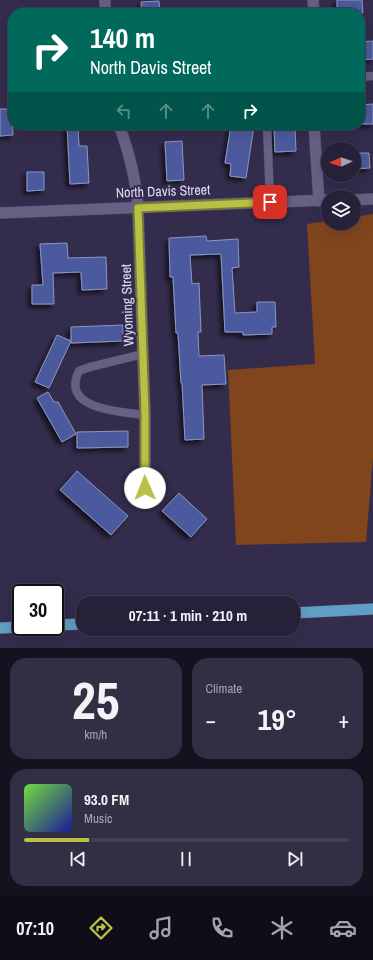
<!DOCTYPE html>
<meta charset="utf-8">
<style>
body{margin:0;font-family:"Archivo Narrow",sans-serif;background:#322e44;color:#f1f3f6;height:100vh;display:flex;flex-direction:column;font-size:15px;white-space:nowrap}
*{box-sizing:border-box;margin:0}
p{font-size:13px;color:#a4a3ae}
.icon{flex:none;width:22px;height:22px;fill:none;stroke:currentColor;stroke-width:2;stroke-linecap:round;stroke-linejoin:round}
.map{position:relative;height:648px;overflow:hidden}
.sheet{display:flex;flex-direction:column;gap:10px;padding:10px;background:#15121f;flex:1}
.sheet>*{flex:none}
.banner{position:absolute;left:8px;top:8px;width:357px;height:122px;border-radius:16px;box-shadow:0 4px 16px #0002,0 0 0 1px #423e53;background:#00695c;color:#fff;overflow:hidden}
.needle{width:26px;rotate:267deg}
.fabs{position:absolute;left:321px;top:142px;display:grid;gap:8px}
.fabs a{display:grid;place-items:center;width:40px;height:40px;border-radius:50%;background:#262139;box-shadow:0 4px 16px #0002,0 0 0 1px #423e53;font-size:20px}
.speed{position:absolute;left:12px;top:584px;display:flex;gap:8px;font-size:20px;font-weight:700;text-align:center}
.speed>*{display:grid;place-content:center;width:52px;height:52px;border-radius:50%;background:#262139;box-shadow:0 4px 16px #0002,0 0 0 1px #423e53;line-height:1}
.speed .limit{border:2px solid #111;border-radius:6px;background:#fff;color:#111}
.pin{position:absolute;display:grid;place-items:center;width:34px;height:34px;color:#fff;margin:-17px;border-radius:8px;box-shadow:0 2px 6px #0006}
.me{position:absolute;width:44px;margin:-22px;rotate:359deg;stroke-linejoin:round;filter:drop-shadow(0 0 3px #0008)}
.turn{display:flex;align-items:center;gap:14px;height:84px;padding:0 16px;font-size:18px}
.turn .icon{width:52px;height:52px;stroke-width:2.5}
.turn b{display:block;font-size:28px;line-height:34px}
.lanes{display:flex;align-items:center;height:38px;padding:0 16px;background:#0003;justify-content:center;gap:20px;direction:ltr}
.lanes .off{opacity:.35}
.big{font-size:30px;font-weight:700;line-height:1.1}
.sheet .widget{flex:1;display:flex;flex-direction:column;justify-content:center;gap:6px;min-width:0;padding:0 14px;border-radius:16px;background:#322e44}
.sheet .dial{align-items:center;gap:0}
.dial b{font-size:52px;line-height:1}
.song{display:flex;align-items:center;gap:12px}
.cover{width:48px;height:48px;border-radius:6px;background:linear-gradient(135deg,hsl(100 70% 55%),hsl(240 70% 35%))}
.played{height:4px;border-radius:2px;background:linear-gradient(90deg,#b9c046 20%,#423e53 20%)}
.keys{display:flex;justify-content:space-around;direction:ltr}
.heat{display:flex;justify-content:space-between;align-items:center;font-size:22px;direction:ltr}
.sheet .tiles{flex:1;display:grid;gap:10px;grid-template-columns:1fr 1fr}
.widget:last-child{grid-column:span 2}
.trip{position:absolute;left:76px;top:596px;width:224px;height:40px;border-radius:16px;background:#262139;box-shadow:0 4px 16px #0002,0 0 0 1px #423e53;font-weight:700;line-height:40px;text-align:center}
.menu{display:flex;height:64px;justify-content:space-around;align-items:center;background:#0f0d17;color:#a4a3ae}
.menu .icon{width:28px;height:28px}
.menu .active{color:#b9c046}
.menu b{font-size:18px;color:#f1f3f6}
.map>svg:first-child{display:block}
.grass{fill:#80451d}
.building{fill:#4b5a9e;stroke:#8d97bd;filter:url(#shadow)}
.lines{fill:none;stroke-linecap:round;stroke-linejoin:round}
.service-casing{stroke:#4e4863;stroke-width:9}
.minor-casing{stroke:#4e4863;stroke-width:12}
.trunk-casing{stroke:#4e4863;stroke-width:12}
.service{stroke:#666084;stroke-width:8}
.minor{stroke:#666084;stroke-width:11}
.trunk{stroke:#619ec5;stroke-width:11}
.route-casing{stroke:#787d2e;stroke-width:10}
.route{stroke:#b9c046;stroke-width:7}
.labels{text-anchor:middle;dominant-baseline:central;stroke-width:4;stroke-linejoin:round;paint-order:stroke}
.street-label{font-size:14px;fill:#dfdcf1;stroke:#332c4c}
</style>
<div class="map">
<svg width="373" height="648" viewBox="0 0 373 648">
<defs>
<filter id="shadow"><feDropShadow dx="-3.5" dy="3.5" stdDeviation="2" flood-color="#0009"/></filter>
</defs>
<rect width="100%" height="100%" fill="#332c4c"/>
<path class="grass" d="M373 214V458L366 542 236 545 228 370 315 364 307 224 328 221V223H354V217Z"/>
<g class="building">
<path d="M337 0H362L363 13H337Z"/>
<path d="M159 1 160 13H142L141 2Z"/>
<path d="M373 41V59L360 60V42Z"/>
<path d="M373 104V124H360V105Z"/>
<path d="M0 109H12L13 135 0 136Z"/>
<path d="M67 125H78L79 146H87L89 183 70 184Z"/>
<path d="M231 125 254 126 246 178 230 176 231 164 225 163Z"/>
<path d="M295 126 296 151 275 152 274 127Z"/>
<path d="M182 141 184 180 167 181 165 142Z"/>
<path d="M354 153H369L370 168 354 169Z"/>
<path d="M27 172H44V190L27 191Z"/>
<path d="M206 236 207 241 238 239 239 267 232 268 235 313 257 312V302H275L276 327H272V334L243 335V332H225L221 254 190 255 192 284 199 283 201 332H198L199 356 224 355 226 384 202 385 204 439 185 440 182 383H181L178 333H176L173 277H170L169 238Z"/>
<path d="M67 243 68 258 106 257 107 289 82 290 81 272 53 273 54 304H32V285H43L40 244Z"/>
<path d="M123 325V341L71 343V327Z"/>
<path d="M57 335 71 341 49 388 35 382Z"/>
<path d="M48 392 54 402H58L76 434 62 442 37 398Z"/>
<path d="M128 431V447L77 448V432Z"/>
<path d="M77 471 128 516 111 535 60 490Z"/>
<path d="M179 493 207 519 191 537 162 511Z"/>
</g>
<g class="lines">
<defs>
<g id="service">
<path d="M360 77 373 76"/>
<path d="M267 125 270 202"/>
<path d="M143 354 90 367 79 371C59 410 123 412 145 415"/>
</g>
<g id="minor">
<path d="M105 0V13"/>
<path d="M313 0 314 13"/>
<path d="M119 125C129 152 136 178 138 208L145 415V488"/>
<path d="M314 125 319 201"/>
<path d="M354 200 373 199"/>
<path d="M0 213 328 200"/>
</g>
<g id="trunk">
<path d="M293 613 373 609"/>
<path d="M55 625 83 624"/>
<path d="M0 628 21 627"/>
</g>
</defs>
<use href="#service" class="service-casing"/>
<use href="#minor" class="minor-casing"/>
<use href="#trunk" class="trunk-casing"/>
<use href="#service" class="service"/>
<use href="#minor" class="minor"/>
<use href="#trunk" class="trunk"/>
</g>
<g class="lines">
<defs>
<path id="route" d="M145 488V414L138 208 270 202"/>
</defs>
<use href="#route" class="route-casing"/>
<use href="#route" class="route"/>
</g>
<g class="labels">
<g class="street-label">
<text transform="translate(163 191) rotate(-2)">North Davis Street</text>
<text transform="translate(127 305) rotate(-92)">Wyoming Street</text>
</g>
</g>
</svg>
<div class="fabs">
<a><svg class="needle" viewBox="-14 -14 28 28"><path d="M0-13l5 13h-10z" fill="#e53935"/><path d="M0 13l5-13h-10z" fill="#a4a3ae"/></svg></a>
<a><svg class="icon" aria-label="layers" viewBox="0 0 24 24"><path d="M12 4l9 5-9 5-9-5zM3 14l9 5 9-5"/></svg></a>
</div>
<div class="speed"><div class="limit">30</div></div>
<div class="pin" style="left:270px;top:202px;background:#d93025"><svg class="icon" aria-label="arrive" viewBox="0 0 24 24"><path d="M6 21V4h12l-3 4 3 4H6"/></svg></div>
<svg class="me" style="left:145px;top:488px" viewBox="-20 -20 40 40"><circle r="19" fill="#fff"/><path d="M0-13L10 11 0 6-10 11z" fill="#b9c046"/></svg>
<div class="trip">07:11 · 1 min · 210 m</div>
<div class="banner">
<div class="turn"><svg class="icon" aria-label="right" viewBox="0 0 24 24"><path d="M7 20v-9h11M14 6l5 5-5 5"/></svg><div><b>140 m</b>North Davis Street</div></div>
<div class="lanes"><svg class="icon off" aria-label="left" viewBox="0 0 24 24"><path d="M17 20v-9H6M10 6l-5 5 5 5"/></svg><svg class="icon off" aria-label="ahead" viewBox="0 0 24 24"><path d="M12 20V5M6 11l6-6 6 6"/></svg><svg class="icon off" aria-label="ahead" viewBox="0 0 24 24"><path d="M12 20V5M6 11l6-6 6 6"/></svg><svg class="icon" aria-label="right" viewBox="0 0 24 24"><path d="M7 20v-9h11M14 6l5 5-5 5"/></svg></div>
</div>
</div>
<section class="sheet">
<div class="tiles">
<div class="widget dial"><b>25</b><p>km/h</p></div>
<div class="widget"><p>Climate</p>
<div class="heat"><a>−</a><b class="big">19°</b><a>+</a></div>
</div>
<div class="widget">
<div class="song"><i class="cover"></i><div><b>93.0 FM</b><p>Music</p></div></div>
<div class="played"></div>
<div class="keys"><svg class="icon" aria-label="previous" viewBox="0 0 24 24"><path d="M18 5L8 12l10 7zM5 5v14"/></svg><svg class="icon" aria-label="pause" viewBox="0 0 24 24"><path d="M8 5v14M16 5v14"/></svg><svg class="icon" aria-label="next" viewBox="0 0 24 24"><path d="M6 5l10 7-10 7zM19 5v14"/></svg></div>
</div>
</div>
</section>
<nav class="menu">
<b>07:10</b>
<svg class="icon active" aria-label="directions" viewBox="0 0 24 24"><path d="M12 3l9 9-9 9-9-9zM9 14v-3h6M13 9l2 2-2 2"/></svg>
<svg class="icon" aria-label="music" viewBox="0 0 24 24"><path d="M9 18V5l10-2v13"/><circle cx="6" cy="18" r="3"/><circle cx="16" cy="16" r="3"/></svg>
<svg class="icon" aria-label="phone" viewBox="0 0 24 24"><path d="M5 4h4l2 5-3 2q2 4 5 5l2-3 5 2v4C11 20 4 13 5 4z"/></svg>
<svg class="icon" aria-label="climate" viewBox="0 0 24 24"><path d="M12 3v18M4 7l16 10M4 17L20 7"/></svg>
<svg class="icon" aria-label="car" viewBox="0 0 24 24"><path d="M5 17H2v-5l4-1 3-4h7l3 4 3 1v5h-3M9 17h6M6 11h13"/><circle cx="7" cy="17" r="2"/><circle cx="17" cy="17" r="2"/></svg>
</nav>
